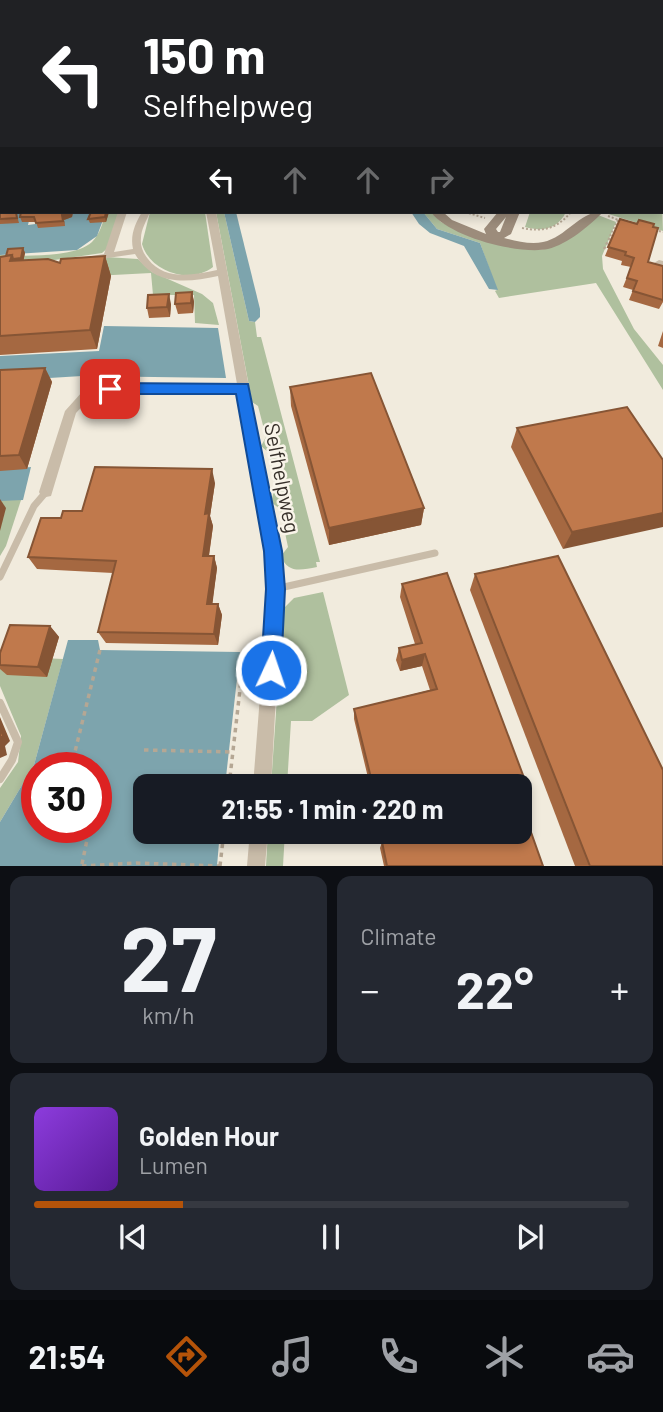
<!DOCTYPE html>
<meta charset="utf-8">
<style>
body{margin:0;font-family:Barlow,sans-serif;background:#242831;color:#f1f3f6;height:100vh;display:flex;flex-direction:column;font-size:26px;white-space:nowrap}
*{box-sizing:border-box;margin:0}
p{font-size:23px;color:#9ea1a6}
.icon{flex:none;width:38px;height:38px;fill:none;stroke:currentColor;stroke-width:2;stroke-linecap:round;stroke-linejoin:round}
.map{position:relative;height:866px;overflow:hidden}
.panel{display:flex;flex-direction:column;gap:10px;padding:10px;background:#0d0f14;flex:1}
.panel>*{flex:none}
.top-card{position:absolute;left:0px;top:0px;width:663px;height:214px;box-shadow:0 4px 10px #0003;background:#202124;color:#fff;overflow:hidden}
.speed{position:absolute;left:21px;top:752px;display:flex;gap:14px;font-size:35px;font-weight:700;text-align:center}
.speed>*{display:grid;place-content:center;width:91px;height:91px;border-radius:50%;background:#171b24;box-shadow:0 4px 10px #0003;line-height:1}
.speed .limit{border:10px solid #d22;background:#fff;color:#111}
.pin{position:absolute;display:grid;place-items:center;width:60px;height:60px;color:#fff;margin:-30px;border-radius:14px;box-shadow:0 4px 10px #0006}
.me{position:absolute;width:77px;margin:-38px;rotate:3deg;stroke-linejoin:round;filter:drop-shadow(0 0 5px #0008)}
.turn{display:flex;align-items:center;gap:24px;height:147px;padding:0 28px;font-size:32px}
.turn .icon{width:91px;height:91px;stroke-width:2.5}
.turn b{display:block;font-size:49px;line-height:60px}
.lanes{display:flex;align-items:center;height:66px;padding:0 28px;background:#0003;justify-content:center;gap:35px;direction:ltr}
.lanes .off{opacity:.35}
.big{font-size:52px;font-weight:700;line-height:1.1}
.panel .tile{flex:1;display:flex;flex-direction:column;justify-content:center;gap:10px;min-width:0;padding:0 24px;border-radius:14px;background:#242831}
.panel .dial{align-items:center;gap:0}
.dial b{font-size:91px;line-height:1}
.song{display:flex;align-items:center;gap:21px}
.cover{width:84px;height:84px;border-radius:10px;background:linear-gradient(135deg,hsl(270 70% 55%),hsl(270 70% 35%))}
.played{height:7px;border-radius:4px;background:linear-gradient(90deg,#b45309 25%,#363941 25%)}
.keys{display:flex;justify-content:space-around;direction:ltr}
.heat{display:flex;justify-content:space-between;align-items:center;font-size:38px;direction:ltr}
.panel .tiles{flex:1;display:grid;gap:10px;grid-template-columns:1fr 1fr}
.tile:last-child{grid-column:span 2}
.trip{position:absolute;left:133px;top:774px;width:399px;height:70px;border-radius:14px;background:#171b24;box-shadow:0 4px 10px #0003;font-weight:700;line-height:70px;text-align:center}
.menu{display:flex;height:112px;justify-content:space-around;align-items:center;background:#090b0e;color:#9ea1a6}
.menu .icon{width:49px;height:49px}
.menu .on{color:#b45309}
.menu b{font-size:32px;color:#f1f3f6}
.map>svg:first-child{display:block}
.green{fill:#afc09e}
.water{fill:#7da4ad;fill-rule:evenodd}
.lines{fill:none;stroke-linecap:round;stroke-linejoin:round}
.path-far2{stroke:#b5a794;stroke-width:2;stroke-dasharray:2 2;stroke-linecap:butt}
.path-far1{stroke:#b5a794;stroke-width:2.5;stroke-dasharray:2.5 2.5;stroke-linecap:butt}
.path{stroke:#b5a794;stroke-width:3.5;stroke-dasharray:4.5 4.5;stroke-linecap:butt}
.lane-far1{stroke:#c9bca9;stroke-width:7}
.lane{stroke:#c9bca9;stroke-width:8}
.street{fill:#c9bca9;fill-rule:evenodd}
.secondary{fill:#9c8c7b;fill-rule:evenodd}
.highway{fill:#574b40;fill-rule:evenodd}
.wall{fill:#a56841}
.shaded-wall{fill:#865535}
.building{fill:#c0794c;stroke:#865535;stroke-width:2}
.route{fill:#1a73e8;stroke:#114b97;stroke-width:2}
.labels{text-anchor:middle;dominant-baseline:central;stroke-width:5;stroke-linejoin:round;paint-order:stroke}
.street-label{font-size:21px;fill:#362f29;stroke:#f9f4e9}
</style>
<div class="map">
<svg width="663" height="866" viewBox="0 0 663 866">
<rect width="100%" height="100%" fill="#f1ebdd"/>
<g class="green">
<path d="M662 202 663 231 602 212H662Z"/>
<path d="M106 212H120L109 247 102 253 0 268V255C23 256 75 258 92 242 100 234 103 222 106 212Z"/>
<path d="M150 212H205L213 267C190 285 150 272 142 244Z"/>
<path d="M216 212H224L249 321 255 322 257 337H261L320 562H316L317 567C301 570 288 574 281 556L288 547 280 509 271 502 275 487 269 453 261 446 266 437 258 406 252 402Z"/>
<path d="M423 212H431L441 222 453 228 533 250 545 249 598 215 616 222 602 256 603 269 634 329 663 365V390L596 283 499 298 495 291 497 290 480 243 437 229Z"/>
<path d="M530 212H566C558 229 542 232 525 227Z"/>
<path d="M106 257 138 259 152 272 202 294 213 303 219 325 195 323 194 295H153L151 273 0 281Z"/>
<path d="M0 497 21 500 6 546 0 556Z"/>
<path d="M323 592 349 695 312 721H291L287 786H271L283 609 294 598Z"/>
<path d="M0 656 63 659 34 765 0 822V788L18 762 21 736 0 686Z"/>
<path d="M268 831H285L283 866H266Z"/>
</g>
<g class="water">
<path d="M0 202 2 212H31L28 225 65 220 67 212H106L97 236 77 250 0 255Z"/>
<path d="M224 212H236L260 309V317L255 322 249 321Z"/>
<path d="M411 212H423L437 229 480 243 498 290 489 289 464 246 430 233 419 224Z"/>
<path d="M104 326 218 328 226 378 82 376 0 381V356L99 351Z"/>
<path d="M31 467 23 500 0 501V470Z"/>
<path d="M68 640H98L100 650 240 652 225 786H145V831H220L217 866H0V822L34 765ZM37 768H96V828H37Z"/>
</g>
<g class="lines">
<g class="path-far2">
<path d="M30 0 40 2"/>
<path d="M6 2 8 0"/>
<path d="M141 2 144 0"/>
<path d="M465 212 485 218"/>
<path d="M608 216 621 221"/>
<path d="M522 228C543 232 557 229 571 212"/>
<path d="M655 230 663 232"/>
<path d="M610 236 618 220"/>
</g>
<path class="path-far1" d="M604 249 611 235"/>
<g class="path">
<path d="M144 750 233 752"/>
<path d="M71 768 100 650"/>
<path d="M229 786 243 663"/>
<path d="M82 864 89 830"/>
<path d="M82 866 136 863 220 866"/>
<path d="M220 866 224 831"/>
</g>
<g class="lane-far1">
<path d="M0 577 34 506 46 492"/>
<path d="M275 589 435 553"/>
</g>
<path class="lane" d="M0 703 18 742 12 760 0 779"/>
<g class="street">
<path d="M100 0H116L96 2Z"/>
<path d="M300 0H306L298 2Z"/>
<path d="M486 0H492L485 2Z"/>
<rect x="662" y="96" width="1" height="4"/>
<path d="M118 212H127L114 252 133 249C130 235 135 224 142 212H150C147 220 141 229 141 238 140 246 143 253 148 259 165 281 193 275 217 270L206 212H216L280 551 281 606 271 786H253L267 606 266 551 238 392 110 393 90 398 76 413 51 496 46 497 41 496 39 492 65 411 82 392 110 385 237 384 218 276C186 283 154 286 135 254L80 262V258L104 254Z"/>
<path d="M659 260 663 261V267L654 263Z"/>
<path d="M250 831H268L265 866H247Z"/>
</g>
<g class="secondary">
<path d="M568 0H576L566 2Z"/>
<rect x="662" y="197" width="1" height="6"/>
<path d="M431 212H443L452 220 486 234 484 229 498 212H520L511 234 504 238C516 241 531 245 543 242 567 237 579 211 603 212 589 226 568 244 548 249 519 255 449 237 431 212ZM506 217 500 232H498L496 229Z"/>
</g>
<g class="highway">
<rect x="0" y="15" width="2" height="6"/>
<rect x="662" y="127" width="1" height="9"/>
</g>
</g>
<g class="wall">
<path d="M149 0H177L175 2H159Z"/>
<path d="M268 0H297L296 2H277Z"/>
<rect x="306" y="0" width="172" height="2"/>
<path d="M663 0V95H662V2Z"/>
<path d="M0 192 2 212H16L19 223 0 224Z"/>
<path d="M21 212H73L72 217 64 220 65 226 38 228 36 222H22L20 217Z"/>
<path d="M91 212H109L106 222 90 223 88 219Z"/>
<path d="M620 219 653 227 648 262 663 266V302L659 309 629 300 633 290 623 287 631 267 621 265 622 261 605 256Z"/>
<path d="M23 248 25 253 23 261 60 263 105 256 111 276 97 349 0 355V257L6 256Z"/>
<path d="M192 292 194 302 193 313 178 314 175 304Z"/>
<path d="M171 304 170 317 149 318 147 308Z"/>
<path d="M663 331V348L658 346Z"/>
<path d="M45 368 52 382 27 469 0 471V370Z"/>
<path d="M290 387 424 508 421 525 329 545 291 406Z"/>
<path d="M517 428 663 460 563 549 511 447Z"/>
<path d="M215 483 210 516 213 526 209 556H214L217 568 212 604H218L222 615 218 645 106 643 98 632 113 573 37 569 28 557 61 518 82 511Z"/>
<path d="M475 574 663 866H575L470 590Z"/>
<path d="M402 584 520 786H370L354 719V709L430 690 422 666 400 671 396 660 399 648 415 644 400 597Z"/>
<path d="M50 626 59 637 47 677 7 675 0 669V653Z"/>
<path d="M381 831H520L543 866H384L380 848 382 842H383Z"/>
</g>
<g class="shaded-wall">
<path d="M419 0H478V2H407Z"/>
<path d="M70 212H73L72 217 64 220 65 226 62 215Z"/>
<path d="M106 212H109L106 222 105 217Z"/>
<path d="M23 248 25 253 23 263 8 265 12 255Z"/>
<path d="M105 256 111 276 97 349 90 330Z"/>
<path d="M192 292 194 302 193 313 191 303Z"/>
<path d="M169 294 171 304 170 317 167 307Z"/>
<path d="M45 368 52 382 27 469 19 455Z"/>
<path d="M212 469 215 483 210 516 213 526 207 568 203 556 205 514Z"/>
<path d="M0 499 6 508 0 531Z"/>
<path d="M424 508 421 525 329 545V528Z"/>
<path d="M663 513V527L563 549 572 532Z"/>
<path d="M214 556 217 568 211 615 207 604Z"/>
<path d="M218 604 222 615 218 645 214 634Z"/>
<path d="M50 626 59 637 47 677 38 667Z"/>
<path d="M425 654 422 666 400 671 402 660Z"/>
<path d="M0 717 10 741 5 746 7 755 0 758Z"/>
</g>
<g class="building">
<path d="M320 0H419L407 2H328Z"/>
<path d="M591 0H663V84H662V2H590Z"/>
<path d="M0 61 2 62V139H0V111L1 101Z"/>
<path d="M1 189 2 212H16L17 218 0 219V192Z"/>
<path d="M21 212H70L62 215 63 221 36 223 34 217H20Z"/>
<path d="M91 212H106L105 217 88 219Z"/>
<path d="M620 219 637 224 639 220 654 224 653 227 658 228 648 262 663 266V300L633 291 637 281 627 278 634 258 625 255 626 252 608 247Z"/>
<path d="M23 248 21 258 13 259 12 255 6 256 8 249Z"/>
<path d="M12 255 10 261 48 259 60 263 61 259 105 256 90 330 0 336V257Z"/>
<path d="M192 292 191 303 175 304 176 293Z"/>
<path d="M169 294 167 307 147 308 148 295Z"/>
<path d="M45 368 19 455 0 456V370Z"/>
<path d="M371 373 424 508 329 528 290 387Z"/>
<path d="M627 407 663 460V513L572 532 517 428Z"/>
<path d="M95 467 212 469 205 514 209 513 203 556H214L207 604H218L214 634 98 632 116 561 28 557 41 518H61L63 511H82Z"/>
<path d="M558 556 663 770V866H590L475 574Z"/>
<path d="M447 573 526 783 516 786H373L354 709 437 689 425 654 402 660 399 648 422 643 402 584Z"/>
<path d="M10 625 50 626 38 667 0 665V653Z"/>
<path d="M0 728 3 736 0 738Z"/>
<path d="M520 807H522L543 866H387L382 842 387 841 385 831H520Z"/>
</g>
<path class="route" d="M110 383 248 384 282 551 285 589 281 670 278 677 271 680 264 677 261 670 266 589 264 551 236 394H110L103 389Z"/>
<g class="labels">
<g class="street-label">
<text transform="translate(283 478) rotate(79)">Selfhelpweg</text>
</g>
</g>
</svg>
<div class="speed"><div class="limit">30</div></div>
<div class="pin" style="left:110px;top:389px;background:#d93025"><svg class="icon" aria-label="arrive" viewBox="0 0 24 24"><path d="M6 21V4h12l-3 4 3 4H6"/></svg></div>
<svg class="me" style="left:271px;top:670px" viewBox="-20 -20 40 40"><circle r="17" fill="#1a73e8" stroke="#fff" stroke-width="3"/><path d="M0-11L8 9 0 5-8 9z" fill="#fff"/></svg>
<div class="trip">21:55 · 1 min · 220 m</div>
<div class="top-card">
<div class="turn"><svg class="icon" aria-label="left" viewBox="0 0 24 24"><path d="M17 20v-9H6M10 6l-5 5 5 5"/></svg><div><b>150 m</b>Selfhelpweg</div></div>
<div class="lanes"><svg class="icon" aria-label="left" viewBox="0 0 24 24"><path d="M17 20v-9H6M10 6l-5 5 5 5"/></svg><svg class="icon off" aria-label="ahead" viewBox="0 0 24 24"><path d="M12 20V5M6 11l6-6 6 6"/></svg><svg class="icon off" aria-label="ahead" viewBox="0 0 24 24"><path d="M12 20V5M6 11l6-6 6 6"/></svg><svg class="icon off" aria-label="right" viewBox="0 0 24 24"><path d="M7 20v-9h11M14 6l5 5-5 5"/></svg></div>
</div>
</div>
<section class="panel">
<div class="tiles">
<div class="tile dial"><b>27</b><p>km/h</p></div>
<div class="tile"><p>Climate</p>
<div class="heat"><a>−</a><b class="big">22°</b><a>+</a></div>
</div>
<div class="tile">
<div class="song"><i class="cover"></i><div><b>Golden Hour</b><p>Lumen</p></div></div>
<div class="played"></div>
<div class="keys"><svg class="icon" aria-label="previous" viewBox="0 0 24 24"><path d="M18 5L8 12l10 7zM5 5v14"/></svg><svg class="icon" aria-label="pause" viewBox="0 0 24 24"><path d="M8 5v14M16 5v14"/></svg><svg class="icon" aria-label="next" viewBox="0 0 24 24"><path d="M6 5l10 7-10 7zM19 5v14"/></svg></div>
</div>
</div>
</section>
<nav class="menu">
<b>21:54</b>
<svg class="icon on" aria-label="directions" viewBox="0 0 24 24"><path d="M12 3l9 9-9 9-9-9zM9 14v-3h6M13 9l2 2-2 2"/></svg>
<svg class="icon" aria-label="music" viewBox="0 0 24 24"><path d="M9 18V5l10-2v13"/><circle cx="6" cy="18" r="3"/><circle cx="16" cy="16" r="3"/></svg>
<svg class="icon" aria-label="phone" viewBox="0 0 24 24"><path d="M5 4h4l2 5-3 2q2 4 5 5l2-3 5 2v4C11 20 4 13 5 4z"/></svg>
<svg class="icon" aria-label="climate" viewBox="0 0 24 24"><path d="M12 3v18M4 7l16 10M4 17L20 7"/></svg>
<svg class="icon" aria-label="car" viewBox="0 0 24 24"><path d="M5 17H2v-5l4-1 3-4h7l3 4 3 1v5h-3M9 17h6M6 11h13"/><circle cx="7" cy="17" r="2"/><circle cx="17" cy="17" r="2"/></svg>
</nav>
